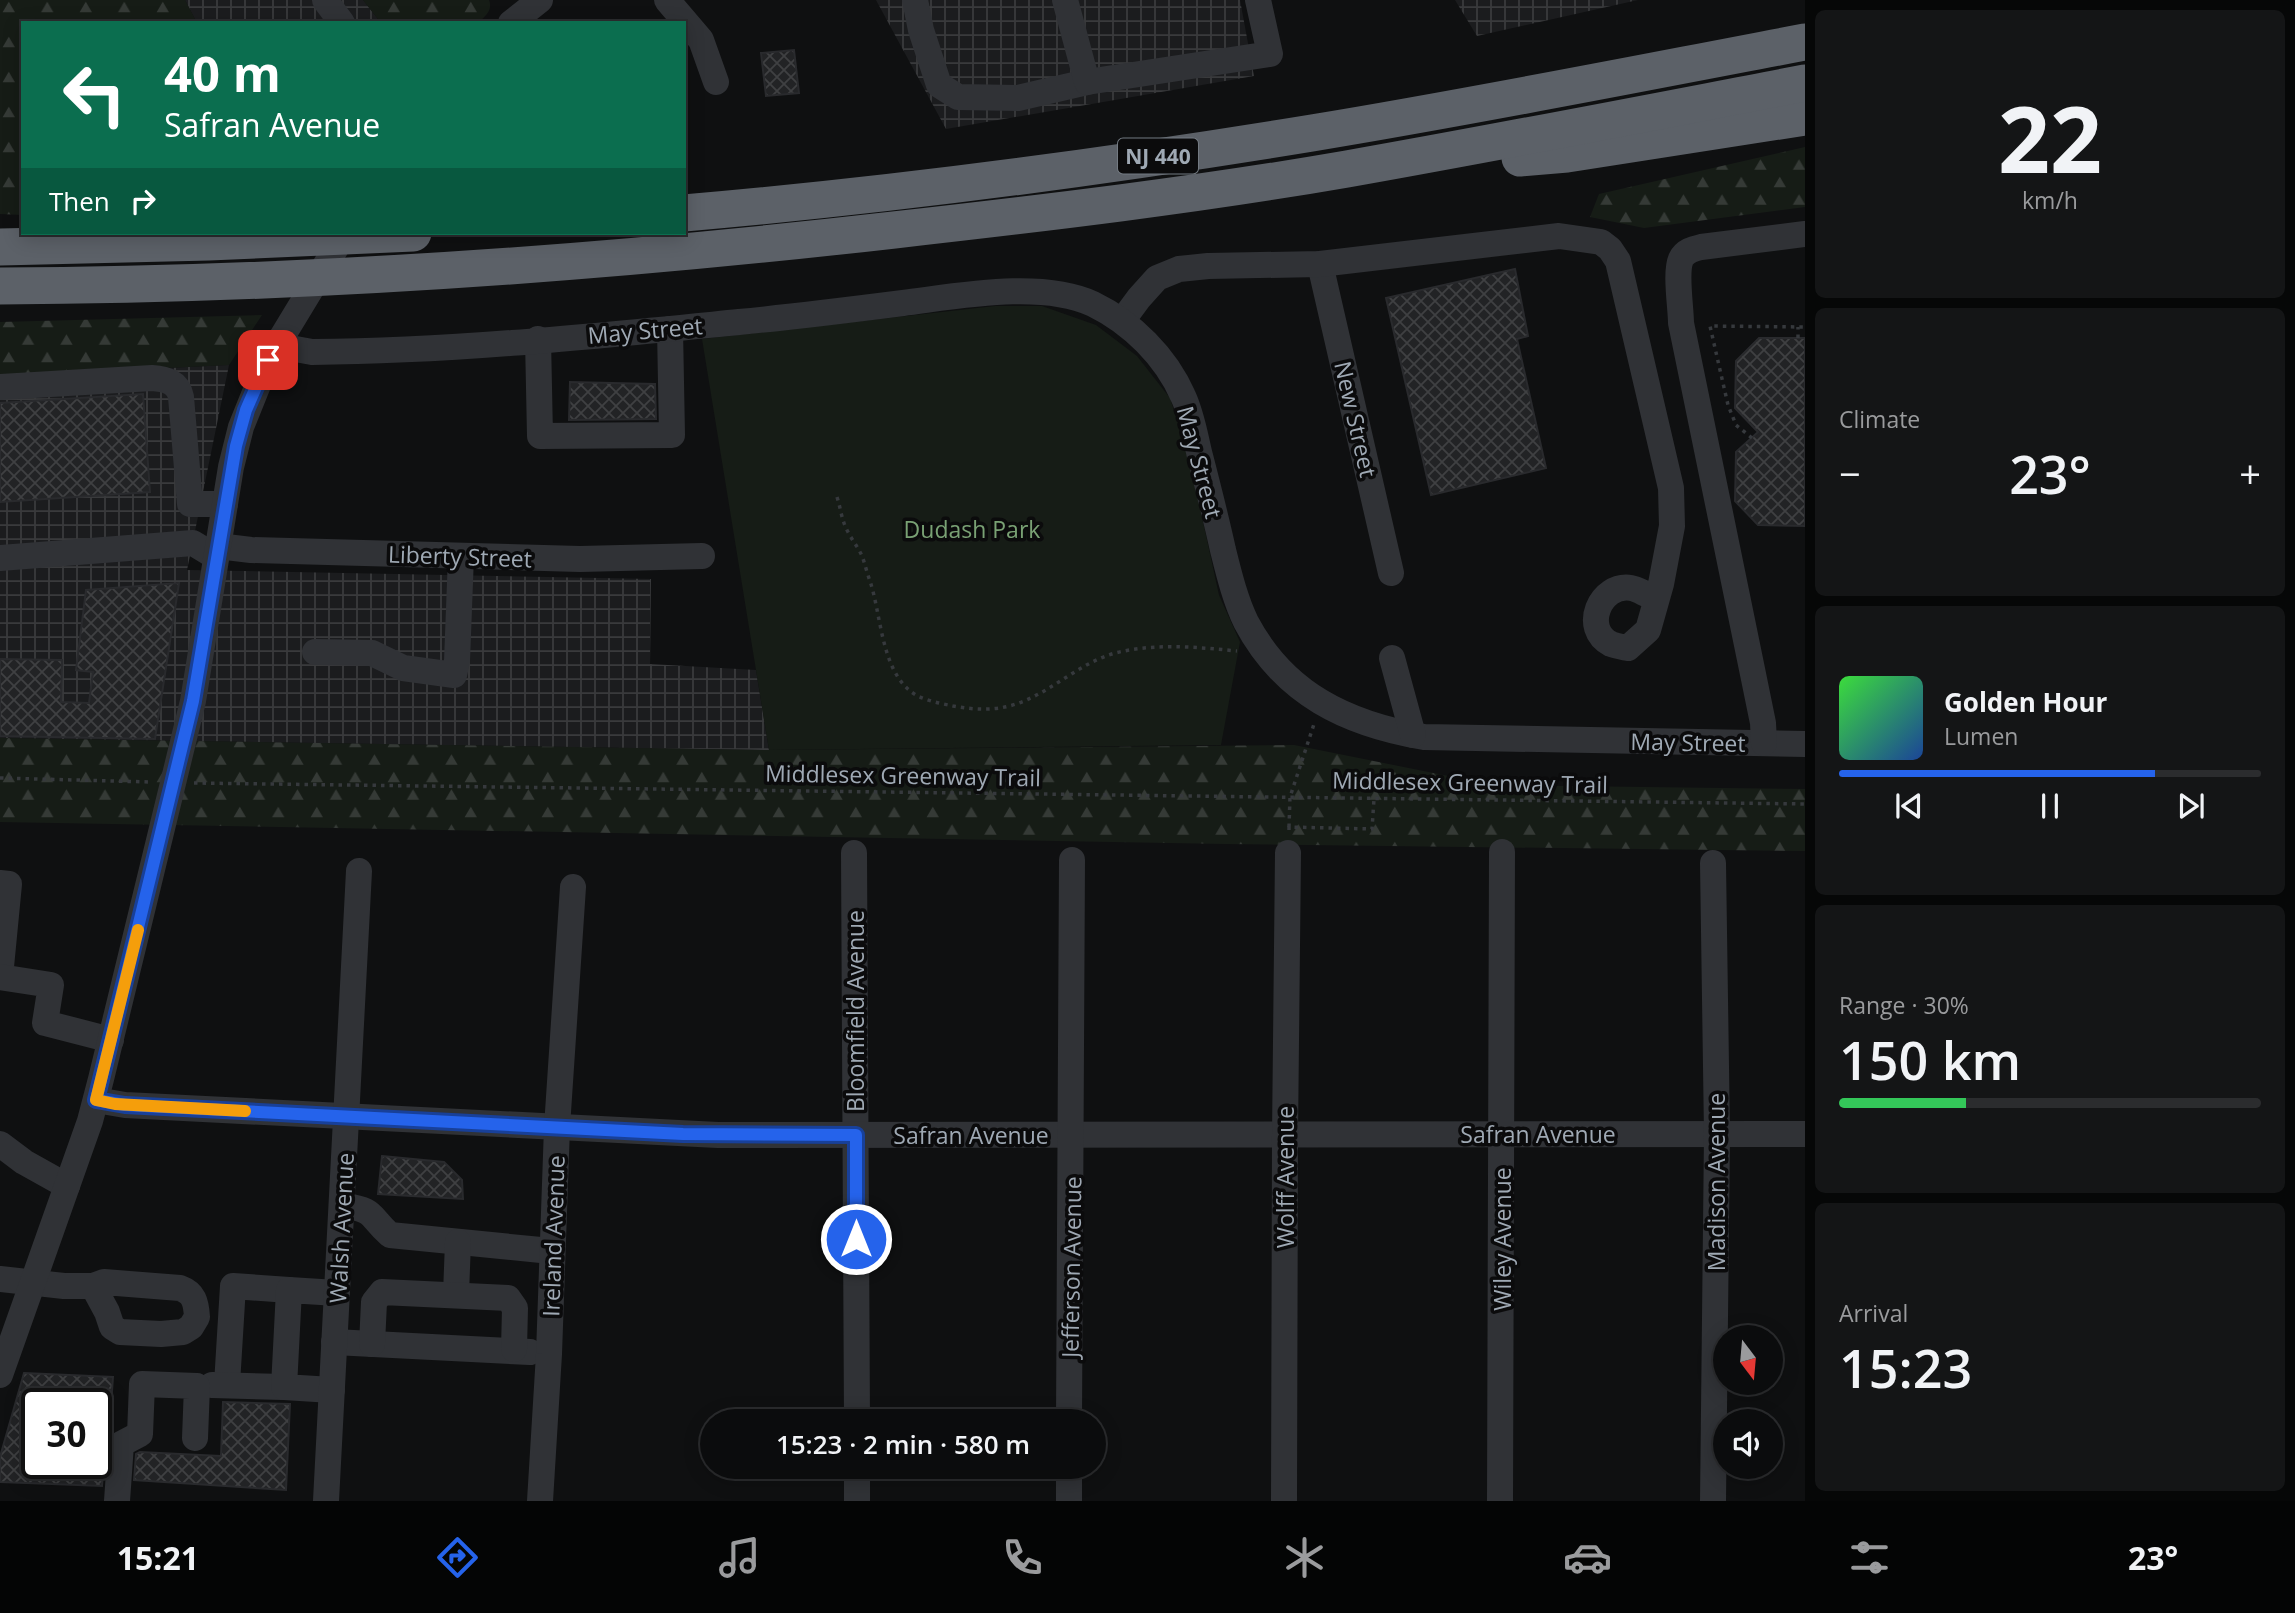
<!DOCTYPE html>
<meta charset="utf-8">
<style>
body{margin:0;font-family:"Open Sans",sans-serif;background:#141516;color:#f1f3f6;height:100vh;display:flex;flex-direction:column;font-size:26px;white-space:nowrap}
*{box-sizing:border-box;margin:0}
p{font-size:23px;color:#9a9b9d}
.icon{flex:none;width:38px;height:38px;fill:none;stroke:currentColor;stroke-width:2;stroke-linecap:round;stroke-linejoin:round}
.map{position:relative;flex:1;overflow:hidden}
.panel{display:flex;flex-direction:column;gap:10px;padding:10px;background:#060707;width:490px}
.panel>*{flex:none}
.banner{position:absolute;left:21px;top:21px;width:665px;height:214px;border-radius:0px;box-shadow:0 4px 18px #0003,0 0 0 2px #2b2c2e;background:#0b6e4f;color:#fff;overflow:hidden}
.needle{width:46px;rotate:164deg}
.fabs{position:absolute;left:1713px;top:1325px;display:grid;gap:14px}
.fabs a{display:grid;place-items:center;width:70px;height:70px;border-radius:50%;background:#0b0c0d;box-shadow:0 4px 18px #0003,0 0 0 2px #2b2c2e;font-size:35px}
.speed{position:absolute;left:21px;top:1388px;display:flex;gap:14px;font-size:35px;font-weight:700;text-align:center}
.speed>*{display:grid;place-content:center;width:91px;height:91px;border-radius:50%;background:#0b0c0d;box-shadow:0 4px 18px #0003,0 0 0 2px #2b2c2e;line-height:1}
.speed .limit{border:4px solid #111;border-radius:10px;background:#fff;color:#111}
.pin{position:absolute;display:grid;place-items:center;width:60px;height:60px;color:#fff;margin:-30px;border-radius:14px;box-shadow:0 4px 10px #0006}
.me{position:absolute;width:77px;margin:-38px;rotate:0deg;stroke-linejoin:round;filter:drop-shadow(0 0 5px #0008)}
.turn{display:flex;align-items:center;gap:24px;height:147px;padding:0 28px;font-size:32px}
.turn .icon{width:91px;height:91px;stroke-width:2.5}
.turn b{display:block;font-size:49px;line-height:60px}
.then{display:flex;align-items:center;height:66px;padding:0 28px;background:#0003;gap:14px;font-size:26px}
.big{font-size:52px;font-weight:600;line-height:1.1}
.panel .card{flex:1;display:flex;flex-direction:column;justify-content:center;gap:10px;min-width:0;padding:0 24px;border-radius:10px;background:#141516}
.panel .dial{align-items:center;gap:0}
.dial b{font-size:91px;line-height:1}
.song{display:flex;align-items:center;gap:21px}
.cover{width:84px;height:84px;border-radius:10px;background:linear-gradient(135deg,hsl(120 70% 55%),hsl(220 70% 35%))}
.played{height:7px;border-radius:4px;background:linear-gradient(90deg,#2563eb 75%,#2b2c2e 75%)}
.keys{display:flex;justify-content:space-around;direction:ltr}
.heat{display:flex;justify-content:space-between;align-items:center;font-size:38px;direction:ltr}
.charge{height:10px;border-radius:5px;background:linear-gradient(90deg,#34c759 30%,#2b2c2e 0)}
.trip{position:absolute;left:700px;top:1409px;width:406px;height:70px;border-radius:35px;background:#0b0c0d;box-shadow:0 4px 18px #0003,0 0 0 2px #2b2c2e;font-weight:600;line-height:70px;text-align:center}
.tabs{display:flex;height:112px;justify-content:space-around;align-items:center;background:#040505;color:#9a9b9d}
.tabs .icon{width:49px;height:49px}
.tabs .on{color:#2563eb}
.tabs b{font-size:32px;color:#f1f3f6}
main{display:flex;flex:1;min-height:0}
.map>svg:first-child{display:block}
.industrial{fill:url(#industrial-grid)}
.forest{fill:url(#forest-firs)}
.green{fill:#161c16}
.building{fill:url(#building-cross-hatch);stroke:#292a2d;stroke-width:2}
.lines{fill:none;stroke-linecap:round;stroke-linejoin:round}
.path{stroke:#36393d;stroke-width:3.5;stroke-dasharray:3.5 5;stroke-linecap:butt}
.minor{stroke:#303236;stroke-width:26}
.highway{stroke:#5c6168;stroke-width:37}
.route-casing{stroke:#184099;stroke-width:18}
.route{stroke:#2563eb;stroke-width:12}
.slow{stroke:#f59e0b;stroke-width:12}
.labels{text-anchor:middle;dominant-baseline:central;stroke-width:7;stroke-linejoin:round;paint-order:stroke}
.shield{fill:#0b0b0c;stroke:#737a82;stroke-width:2}
.shield-label{font-size:21px;font-weight:bold;fill:#9fa9b4}
.street-label{font-size:23px;fill:#9fa9b4;stroke:#0b0b0c}
.park-label{font-size:23px;fill:#79a174;stroke:#0b0b0c}
</style>
<main>
<div class="map">
<svg width="1805" height="1501" viewBox="0 0 1805 1501">
<defs>
<pattern id="industrial-grid" width="8" height="8" patternUnits="userSpaceOnUse" patternTransform="scale(1.75)"><rect width="8" height="8" fill="#1b1c1e"/><path d="M0 4h8M4 0v8" fill="none" stroke="#393a3c"/></pattern>
<pattern id="forest-firs" width="22" height="20" patternUnits="userSpaceOnUse" patternTransform="scale(1.75)"><rect width="22" height="20" fill="#161c16"/><path d="M5 1l3.5 6h-7zM16 11l3.5 6h-7z" fill="#353a36"/></pattern>
<pattern id="building-cross-hatch" width="8" height="8" patternUnits="userSpaceOnUse" patternTransform="scale(1.75)"><rect width="8" height="8" fill="#222325"/><path d="M0 0l8 8M0 8l8-8" fill="none" stroke="#3f4042"/></pattern>
</defs>
<rect width="100%" height="100%" fill="#0f1011"/>
<g class="industrial">
<path d="M185 0H363L381 23H197Z"/>
<path d="M876 0H1240L1254 76 946 129Z"/>
<path d="M1455 0H1638L1477 36Z"/>
<path d="M229 365 187 570 651 579 650 664 756 670 769 750 0 738V376Z"/>
</g>
<g class="forest">
<path d="M0 0H185L197 23H23V215L0 214Z"/>
<path d="M363 0H489C493 11 485 16 478 23H381Z"/>
<path d="M1805 147V207L1644 228 1590 217 1599 194Z"/>
<path d="M262 315 229 365 0 376V322Z"/>
<path d="M0 738 769 750 1294 745 1493 785 1805 789V851L1226 844 0 822Z"/>
</g>
<path class="green" d="M995 306H1042L1096 325 1137 356 1170 398 1188 453 1219 595 1240 642 1221 745 769 750 702 339Z"/>
<g class="building">
<path d="M794 50 799 93 766 96 761 53Z"/>
<path d="M1515 269 1528 336 1517 339 1546 468 1431 495 1386 298Z"/>
<path d="M1759 338H1805V526L1758 525 1735 501 1736 452 1758 432 1735 408 1736 361Z"/>
<path d="M570 382 655 384 656 419 569 420Z"/>
<path d="M143 394 150 492 0 502V403Z"/>
<path d="M179 583 155 739 0 736V659L62 660 61 702 89 703 93 672 76 670 86 590Z"/>
<path d="M382 1156 444 1162 462 1180 463 1199 378 1194Z"/>
<path d="M24 1373 113 1377 109 1435 105 1448H96V1404H37V1463H96V1449L105 1450 102 1486 0 1482V1457Z"/>
<path d="M223 1402 290 1404 286 1490 134 1480 136 1454 140 1452 221 1456Z"/>
</g>
<g class="lines">
<g class="path">
<path d="M1798 338V327"/>
<path d="M1752 438 1736 425 1728 405 1710 326 1805 327"/>
<path d="M837 497C840 506 841 515 844 523 848 535 857 545 862 556 865 564 867 573 870 581 881 614 881 666 909 690 920 700 939 703 953 706 975 710 995 711 1016 704 1052 692 1079 663 1115 653 1155 643 1196 647 1237 651"/>
<path d="M0 778 151 782"/>
<path d="M194 783 1805 804"/>
<path d="M1289 827 1290 797 1315 721"/>
<path d="M1289 830V827L1372 829 1374 799"/>
</g>
<g class="minor">
<path d="M325 0 342 23"/>
<path d="M667 0 701 40 716 82"/>
<path d="M915 0 921 30 939 85 958 97 1018 98 1087 82"/>
<path d="M1065 0 1087 82 1270 54 1258 0"/>
<path d="M511 23 540 0"/>
<path d="M1320 264 1391 573"/>
<path d="M1122 321 1139 298 1157 278 1179 269 1208 266 1320 264 1559 236 1601 242 1610 249 1618 261 1671 488 1672 526 1661 584 1648 630 1628 648C1623 647 1616 646 1611 644 1581 629 1600 583 1631 588 1638 589 1648 596 1657 598"/>
<path d="M538 339 540 436 672 435 670 329"/>
<path d="M278 342 290 348 312 352C454 351 597 336 739 322 793 317 848 310 903 303 959 296 1041 280 1093 304 1132 323 1166 357 1183 396 1192 415 1195 436 1200 456 1208 487 1216 518 1223 550 1229 574 1235 599 1246 622 1284 694 1347 724 1424 737L1805 744"/>
<path d="M0 387 152 378C166 379 178 382 181 397L190 504H225"/>
<path d="M218 546 251 550 580 559 702 556"/>
<path d="M0 558 193 543 216 557"/>
<path d="M315 652 372 653 403 668 454 675 457 661 461 556"/>
<path d="M1392 658 1413 735"/>
<path d="M1764 743 1763 723 1753 674 1681 323C1681 308 1675 272 1681 259 1685 251 1693 249 1701 247L1805 234"/>
<path d="M854 853 857 1421"/>
<path d="M0 883 9 884 0 977"/>
<path d="M0 977 51 985 45 1023 111 1040"/>
<path d="M96 1100 125 1105 718 1135 1805 1134"/>
<path d="M0 1144 24 1162 67 1186"/>
<path d="M342 1205C377 1211 367 1214 390 1235L551 1251"/>
<path d="M0 1279 64 1286H93L104 1282 180 1288C194 1293 196 1302 197 1317L191 1327 183 1332 161 1334 120 1332 112 1327 107 1312 93 1286"/>
<path d="M456 1294 458 1242"/>
<path d="M334 1342 530 1352"/>
<path d="M372 1344 374 1302 382 1292 508 1298 515 1308 514 1349"/>
<path d="M0 1375 90 1121 101 1079 193 701 231 467 241 427 268 360 345 233"/>
<path d="M227 1384 233 1286 289 1290"/>
<path d="M212 1385 284 1387"/>
<path d="M332 1390 284 1387 289 1290 337 1293"/>
<path d="M1069 1421 1072 860"/>
<path d="M857 1466V1501"/>
<path d="M117 1501 121 1444 140 1434 142 1384 197 1386 195 1438"/>
<path d="M326 1501 359 871"/>
<path d="M540 1501 549 1354 557 1127 573 887"/>
<path d="M1069 1501V1466"/>
<path d="M1284 1501 1285 1135 1288 853"/>
<path d="M1500 1501 1502 852"/>
<path d="M1713 1501 1717 1134 1713 863"/>
</g>
<g class="highway">
<path d="M1520 158 1567 154 1805 117"/>
<path d="M684 213C894 195 1104 167 1312 133 1477 106 1641 73 1805 42"/>
<path d="M0 247 209 242 413 233"/>
<path d="M0 286C299 285 597 264 894 230 1045 213 1197 195 1347 169 1500 142 1653 112 1805 83"/>
</g>
</g>
<g class="lines">
<defs>
<path id="route" d="M268 360 246 410 236 446 193 701 96 1100 125 1105 683 1134 856 1135V1239"/>
</defs>
<use href="#route" class="route-casing"/>
<use href="#route" class="route"/>
<path class="slow" d="M138 930 96 1100 115 1104 245 1111"/>
</g>
<g class="labels">
<rect class="shield" x="1118" y="138.5" width="80" height="35" rx="5"/>
<g class="shield-label">
<text x="1158" y="156">NJ 440</text>
</g>
<g class="street-label">
<text transform="translate(645 330) rotate(-5)">May Street</text>
<text transform="translate(1356 419) rotate(77)">New Street</text>
<text transform="translate(1200 462) rotate(75)">May Street</text>
<text transform="translate(460 556) rotate(2)">Liberty Street</text>
<text transform="translate(1688 742) rotate(1)">May Street</text>
<text transform="translate(903 775) rotate(1)">Middlesex Greenway Trail</text>
<text transform="translate(1470 782) rotate(1)">Middlesex Greenway Trail</text>
<text transform="translate(855 1011) rotate(-90)">Bloomfield Avenue</text>
<text x="1538" y="1134">Safran Avenue</text>
<text x="971" y="1135">Safran Avenue</text>
<text transform="translate(1285 1177) rotate(-90)">Wolff Avenue</text>
<text transform="translate(1716 1182) rotate(-90)">Madison Avenue</text>
<text transform="translate(341 1228) rotate(-87)">Walsh Avenue</text>
<text transform="translate(553 1236) rotate(-88)">Ireland Avenue</text>
<text transform="translate(1502 1239) rotate(-90)">Wiley Avenue</text>
<text transform="translate(1071 1267) rotate(-89)">Jefferson Avenue</text>
</g>
<g class="park-label">
<text x="972" y="529">Dudash Park</text>
</g>
</g>
</svg>
<div class="fabs">
<a><svg class="needle" viewBox="-14 -14 28 28"><path d="M0-13l5 13h-10z" fill="#e53935"/><path d="M0 13l5-13h-10z" fill="#9a9b9d"/></svg></a>
<a><svg class="icon" aria-label="sound" viewBox="0 0 24 24"><path d="M4 9h4l5-4v14l-5-4H4zM17 9q2 3 0 6"/></svg></a>
</div>
<div class="speed"><div class="limit">30</div></div>
<div class="pin" style="left:268px;top:360px;background:#d93025"><svg class="icon" aria-label="arrive" viewBox="0 0 24 24"><path d="M6 21V4h12l-3 4 3 4H6"/></svg></div>
<svg class="me" style="left:856px;top:1239px" viewBox="-20 -20 40 40"><circle r="17" fill="#2563eb" stroke="#fff" stroke-width="3"/><path d="M0-11L8 9 0 5-8 9z" fill="#fff"/></svg>
<div class="trip">15:23 · 2 min · 580 m</div>
<div class="banner">
<div class="turn"><svg class="icon" aria-label="left" viewBox="0 0 24 24"><path d="M17 20v-9H6M10 6l-5 5 5 5"/></svg><div><b>40 m</b>Safran Avenue</div></div>
<div class="then">Then<svg class="icon" aria-label="right" viewBox="0 0 24 24"><path d="M7 20v-9h11M14 6l5 5-5 5"/></svg></div>
</div>
</div>
<section class="panel">
<div class="card dial"><b>22</b><p>km/h</p></div>
<div class="card"><p>Climate</p>
<div class="heat"><a>−</a><b class="big">23°</b><a>+</a></div>
</div>
<div class="card">
<div class="song"><i class="cover"></i><div><b>Golden Hour</b><p>Lumen</p></div></div>
<div class="played"></div>
<div class="keys"><svg class="icon" aria-label="previous" viewBox="0 0 24 24"><path d="M18 5L8 12l10 7zM5 5v14"/></svg><svg class="icon" aria-label="pause" viewBox="0 0 24 24"><path d="M8 5v14M16 5v14"/></svg><svg class="icon" aria-label="next" viewBox="0 0 24 24"><path d="M6 5l10 7-10 7zM19 5v14"/></svg></div>
</div>
<div class="card"><p>Range · 30%</p><b class="big">150 km</b><div class="charge"></div></div>
<div class="card"><p>Arrival</p><b class="big">15:23</b></div>
</section>
</main>
<nav class="tabs">
<b>15:21</b>
<svg class="icon on" aria-label="directions" viewBox="0 0 24 24"><path d="M12 3l9 9-9 9-9-9zM9 14v-3h6M13 9l2 2-2 2"/></svg>
<svg class="icon" aria-label="music" viewBox="0 0 24 24"><path d="M9 18V5l10-2v13"/><circle cx="6" cy="18" r="3"/><circle cx="16" cy="16" r="3"/></svg>
<svg class="icon" aria-label="phone" viewBox="0 0 24 24"><path d="M5 4h4l2 5-3 2q2 4 5 5l2-3 5 2v4C11 20 4 13 5 4z"/></svg>
<svg class="icon" aria-label="climate" viewBox="0 0 24 24"><path d="M12 3v18M4 7l16 10M4 17L20 7"/></svg>
<svg class="icon" aria-label="car" viewBox="0 0 24 24"><path d="M5 17H2v-5l4-1 3-4h7l3 4 3 1v5h-3M9 17h6M6 11h13"/><circle cx="7" cy="17" r="2"/><circle cx="17" cy="17" r="2"/></svg>
<svg class="icon" aria-label="filters" viewBox="0 0 24 24"><path d="M4 7h16M4 17h16"/><circle cx="9" cy="7" r="2"/><circle cx="15" cy="17" r="2"/></svg>
<b>23°</b>
</nav>
